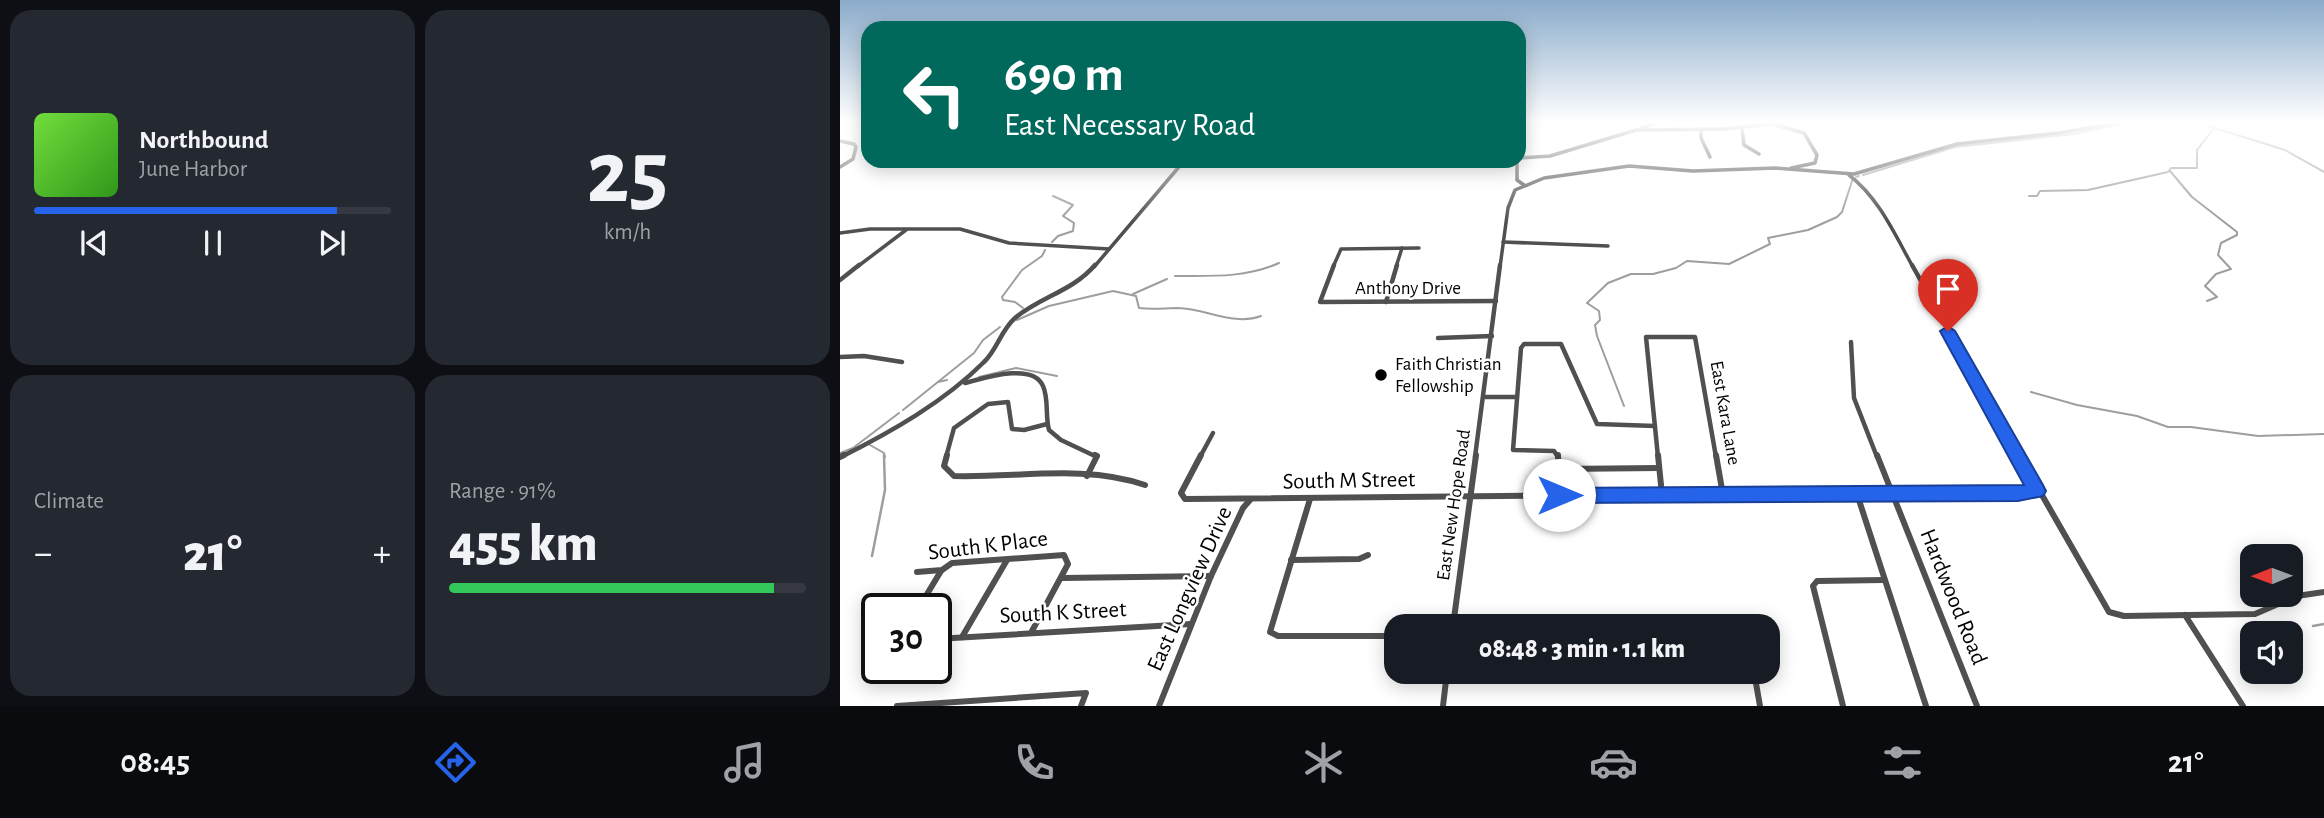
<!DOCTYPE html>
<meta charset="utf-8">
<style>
body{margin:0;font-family:"Alegreya Sans",sans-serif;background:#242831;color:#f1f3f6;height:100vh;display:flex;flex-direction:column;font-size:26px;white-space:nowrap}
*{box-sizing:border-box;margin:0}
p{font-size:23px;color:#9ea1a6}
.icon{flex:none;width:38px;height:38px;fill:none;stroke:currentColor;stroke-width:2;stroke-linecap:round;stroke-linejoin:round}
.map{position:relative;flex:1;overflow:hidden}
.panel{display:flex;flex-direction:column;gap:10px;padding:10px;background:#0d0f14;width:840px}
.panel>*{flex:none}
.guide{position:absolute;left:21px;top:21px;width:665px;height:147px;border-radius:21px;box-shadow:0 4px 18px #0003;background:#00695c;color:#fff;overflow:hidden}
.needle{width:46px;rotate:269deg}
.buttons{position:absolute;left:1400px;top:544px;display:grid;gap:14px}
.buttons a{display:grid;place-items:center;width:63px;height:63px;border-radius:14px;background:#171b24;box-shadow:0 4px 18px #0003;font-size:35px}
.speed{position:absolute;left:21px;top:593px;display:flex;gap:14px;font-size:35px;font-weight:700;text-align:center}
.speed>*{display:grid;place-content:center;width:91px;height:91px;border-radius:50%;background:#171b24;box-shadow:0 4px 18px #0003;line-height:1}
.speed .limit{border:4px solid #111;border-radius:10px;background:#fff;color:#111}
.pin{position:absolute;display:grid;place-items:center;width:60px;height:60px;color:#fff;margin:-72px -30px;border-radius:50% 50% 50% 0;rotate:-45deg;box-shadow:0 0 7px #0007}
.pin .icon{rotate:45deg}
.me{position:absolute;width:77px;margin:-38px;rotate:90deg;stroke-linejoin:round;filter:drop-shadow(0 0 5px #0008)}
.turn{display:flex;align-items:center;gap:24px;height:147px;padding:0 28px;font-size:32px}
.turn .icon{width:91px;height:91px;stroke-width:2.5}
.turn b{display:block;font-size:49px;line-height:60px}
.big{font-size:52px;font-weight:800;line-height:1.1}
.panel .widget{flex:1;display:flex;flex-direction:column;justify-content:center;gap:10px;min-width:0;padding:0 24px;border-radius:21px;background:#242831}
.panel .dial{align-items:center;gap:0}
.dial b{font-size:91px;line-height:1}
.song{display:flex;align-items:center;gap:21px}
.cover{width:84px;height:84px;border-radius:10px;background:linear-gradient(135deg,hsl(100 70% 55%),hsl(110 70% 35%))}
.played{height:7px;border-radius:4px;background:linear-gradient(90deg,#2563eb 85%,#363941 85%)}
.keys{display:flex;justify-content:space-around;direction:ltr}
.heat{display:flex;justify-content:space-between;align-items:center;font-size:38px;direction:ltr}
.charge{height:10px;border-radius:5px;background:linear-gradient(90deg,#34c759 91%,#363941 0)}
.panel .tiles{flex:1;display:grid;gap:10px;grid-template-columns:repeat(2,1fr)}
.trip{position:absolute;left:544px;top:614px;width:396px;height:70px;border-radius:21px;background:#171b24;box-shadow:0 4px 18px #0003;font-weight:800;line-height:70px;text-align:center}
.dock{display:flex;height:112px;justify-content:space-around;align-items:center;background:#090b0e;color:#9ea1a6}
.dock .icon{width:49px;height:49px}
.dock .current{color:#2563eb}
.dock b{font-size:32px;color:#f1f3f6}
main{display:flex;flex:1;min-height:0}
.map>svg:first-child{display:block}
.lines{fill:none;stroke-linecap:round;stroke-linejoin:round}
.stream-far1{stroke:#9e9e9e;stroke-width:2}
.stream{stroke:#9e9e9e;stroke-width:2.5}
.minor-far2{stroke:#505050;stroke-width:3.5}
.minor-far1{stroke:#505050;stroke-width:4.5}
.minor{stroke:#505050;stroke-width:6}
.route{fill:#2563eb;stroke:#184099;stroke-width:2}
.poi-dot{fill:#000;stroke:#fff;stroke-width:2.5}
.labels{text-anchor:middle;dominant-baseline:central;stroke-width:5;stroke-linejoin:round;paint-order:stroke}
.street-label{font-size:19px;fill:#000;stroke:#fff}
.poi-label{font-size:19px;fill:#000;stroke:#fff;text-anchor:start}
.near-street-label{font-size:23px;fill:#000;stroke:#fff}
</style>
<main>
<section class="panel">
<div class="tiles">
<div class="widget">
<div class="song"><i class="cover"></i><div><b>Northbound</b><p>June Harbor</p></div></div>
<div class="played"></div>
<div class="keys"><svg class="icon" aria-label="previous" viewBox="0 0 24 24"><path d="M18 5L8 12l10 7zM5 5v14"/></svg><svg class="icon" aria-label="pause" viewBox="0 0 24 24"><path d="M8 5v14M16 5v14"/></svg><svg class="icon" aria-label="next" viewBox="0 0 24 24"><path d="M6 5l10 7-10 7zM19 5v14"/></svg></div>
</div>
<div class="widget dial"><b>25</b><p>km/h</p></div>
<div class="widget"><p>Climate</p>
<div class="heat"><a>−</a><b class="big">21°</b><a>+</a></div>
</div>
<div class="widget"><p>Range · 91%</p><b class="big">455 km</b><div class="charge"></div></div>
</div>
</section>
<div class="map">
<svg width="1484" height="706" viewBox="0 0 1484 706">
<rect width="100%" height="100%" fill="#fff"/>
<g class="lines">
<g class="stream-far1">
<path d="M1360 123 1364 125"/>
<path d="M1368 126 1445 150 1484 172"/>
<path d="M1330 171 1352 197 1397 232V235L1381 243 1378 255 1391 269 1376 274 1365 286 1377 297 1367 301"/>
<path d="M1023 175 1115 147 1234 134 1286 123"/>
<path d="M1016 177 1019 176"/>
<path d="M1189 196H1197L1200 191 1248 190 1328 172 1331 168H1357V150L1374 128"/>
<path d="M212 242 218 236 233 231 234 223 223 216 233 205 213 196"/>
<path d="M335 276C370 276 406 278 439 263"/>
<path d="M293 294 327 279"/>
<path d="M183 308 175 302 163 300 162 297 182 270 202 256 205 250"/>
<path d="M177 320 209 306 273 291 296 296 299 308C313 310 325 308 338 308 367 309 394 326 421 316"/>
<path d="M139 377 176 368 217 376"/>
<path d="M98 382 107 380"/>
<path d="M1191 392 1237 405 1297 416 1328 427H1351L1418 436 1484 434"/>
<path d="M784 406 757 336 755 325 760 320 759 311 747 303 768 283 791 274H813L836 268 847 261 889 264 930 244 928 238 968 230 997 217 1002 212 1013 178"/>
<path d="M63 410 134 353 143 340 160 327"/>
<path d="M30 445 44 453 45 457"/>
<path d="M0 453 13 448 59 413"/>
</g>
<g class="stream">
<path d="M32 556 45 490 44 455"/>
<path d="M1473 626 1484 624"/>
</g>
<g class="minor-far2">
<path d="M936 125 964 133 977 155 975 163 951 168"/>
<path d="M801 128 817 123"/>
<path d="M902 128 904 145 919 154"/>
<path d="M861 129V138L870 157"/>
<path d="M0 141 14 144 16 147 13 159 0 167"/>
<path d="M679 158 710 156 796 130 882 129 943 123"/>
<path d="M677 161V180L684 185"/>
<path d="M1009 175C1039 198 1055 235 1073 267"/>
<path d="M0 233 30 229H120L169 243 269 249"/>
<path d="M663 242 768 246"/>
<path d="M17 267 66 230"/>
<path d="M254 267 344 161"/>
<path d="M493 267 501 249 579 248"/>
<path d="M556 267 562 248"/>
<path d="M660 267 668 208 675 190 704 178 789 166 853 171 935 168 1014 174 1117 144 1218 133 1278 123"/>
</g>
<g class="minor-far1">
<path d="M494 265 480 302 656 301"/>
<path d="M1072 265 1180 457"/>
<path d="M0 280 19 265"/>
<path d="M546 302 557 265"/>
<path d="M598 338 652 336"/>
<path d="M1011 342 1014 398 1037 457"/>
<path d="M0 357 24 356 62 362"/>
<path d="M125 383C144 378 193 362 203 386 209 399 205 416 209 430L221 440 257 457"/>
<path d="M645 397H675"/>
<path d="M1 457C51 432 104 402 144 362 157 350 161 330 175 318 200 297 233 291 255 265"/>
<path d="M106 457 114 428 148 404 168 402 172 429 184 430 207 424"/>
<path d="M360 457 373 433"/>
<path d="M635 457 660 265"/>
<path d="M718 457 714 451 673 450 681 348 684 344H721L757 424 815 426"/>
<path d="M818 457 806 337H855L876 457"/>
</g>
<g class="minor">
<path d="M107 455 104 466 114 476C176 478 245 464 305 485"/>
<path d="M361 455 341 493 345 499 1197 491"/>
<path d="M718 455 719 495"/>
<path d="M818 455 822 495"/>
<path d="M876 455 883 495"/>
<path d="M1037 455 1137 706"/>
<path d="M1179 455 1269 612 1284 616 1415 614 1457 596 1484 592"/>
<path d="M0 457 4 455"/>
<path d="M720 469 819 468"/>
<path d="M247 476 257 456 255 455"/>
<path d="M1017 494 1086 706"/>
<path d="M470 499 430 632 438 636H556"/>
<path d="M451 560 519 559 528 555"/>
<path d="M77 572 102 570 112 563 224 555 228 564 192 631"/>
<path d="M222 578 371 576"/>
<path d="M78 609 101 571"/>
<path d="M1345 615 1403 706"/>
<path d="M613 626 636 455"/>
<path d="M122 637 167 560"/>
<path d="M96 639 351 624"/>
<path d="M914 672 920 706"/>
<path d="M57 706 246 693 241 706"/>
<path d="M319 706 371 576 403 508 410 500"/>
<path d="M603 706 607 672"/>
<path d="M1003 706 973 586 977 581 1044 580"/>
</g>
</g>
<linearGradient id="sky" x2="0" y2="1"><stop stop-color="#8aabca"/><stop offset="0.55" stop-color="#fff"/><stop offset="1" stop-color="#fff" stop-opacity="0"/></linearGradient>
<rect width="1484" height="222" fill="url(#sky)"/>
<path class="route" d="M1108 326 1115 331 1203 485 1206 491 1203 496 1178 501 719 503 712 501 709 495 712 490 719 488 1184 485 1100 331Z"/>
<circle class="poi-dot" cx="541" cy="375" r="7"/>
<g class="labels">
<g class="street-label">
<text x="568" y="288">Anthony Drive</text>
<text transform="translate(885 413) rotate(80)">East Kara Lane</text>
<text transform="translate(614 505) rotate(-82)">East New Hope Road</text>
</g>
<g class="poi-label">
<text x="555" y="364">Faith Christian<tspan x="555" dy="22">Fellowship</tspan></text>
</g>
<g class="near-street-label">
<text transform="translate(509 481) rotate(-1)">South M Street</text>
<text transform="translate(148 546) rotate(-7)">South K Place</text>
<text transform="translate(350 589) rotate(-66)">East Longview Drive</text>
<text transform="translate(1113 597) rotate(68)">Hardwood Road</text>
<text transform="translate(223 613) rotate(-3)">South K Street</text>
</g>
</g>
</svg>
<div class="buttons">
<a><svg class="needle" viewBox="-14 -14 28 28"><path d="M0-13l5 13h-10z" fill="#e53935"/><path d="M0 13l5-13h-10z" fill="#9ea1a6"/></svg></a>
<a><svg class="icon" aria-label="sound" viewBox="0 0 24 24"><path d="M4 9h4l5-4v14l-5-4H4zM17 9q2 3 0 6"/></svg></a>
</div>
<div class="speed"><div class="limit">30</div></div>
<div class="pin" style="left:1108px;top:331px;background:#d93025"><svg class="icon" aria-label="arrive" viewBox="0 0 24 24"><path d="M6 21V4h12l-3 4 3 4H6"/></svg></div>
<svg class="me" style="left:719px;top:495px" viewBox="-20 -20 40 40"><circle r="19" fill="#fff"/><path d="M0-13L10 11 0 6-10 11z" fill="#2563eb"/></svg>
<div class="trip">08:48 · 3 min · 1.1 km</div>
<div class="guide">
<div class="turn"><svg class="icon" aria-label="left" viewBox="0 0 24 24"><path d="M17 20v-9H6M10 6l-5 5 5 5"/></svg><div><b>690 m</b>East Necessary Road</div></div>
</div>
</div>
</main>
<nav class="dock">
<b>08:45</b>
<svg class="icon current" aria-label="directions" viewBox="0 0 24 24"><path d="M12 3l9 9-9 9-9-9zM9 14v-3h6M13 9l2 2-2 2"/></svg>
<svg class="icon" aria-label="music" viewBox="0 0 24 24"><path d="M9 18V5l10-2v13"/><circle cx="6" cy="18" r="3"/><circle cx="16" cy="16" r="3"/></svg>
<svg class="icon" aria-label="phone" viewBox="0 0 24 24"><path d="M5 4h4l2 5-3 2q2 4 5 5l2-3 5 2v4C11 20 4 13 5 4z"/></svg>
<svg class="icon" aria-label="climate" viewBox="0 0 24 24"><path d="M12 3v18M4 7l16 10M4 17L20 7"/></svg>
<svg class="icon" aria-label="car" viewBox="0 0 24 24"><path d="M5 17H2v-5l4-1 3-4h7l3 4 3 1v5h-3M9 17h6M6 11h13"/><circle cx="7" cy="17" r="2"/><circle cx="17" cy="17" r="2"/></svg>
<svg class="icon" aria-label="filters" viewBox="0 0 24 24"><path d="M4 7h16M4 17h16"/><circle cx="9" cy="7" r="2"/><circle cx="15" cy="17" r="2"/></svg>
<b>21°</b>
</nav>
